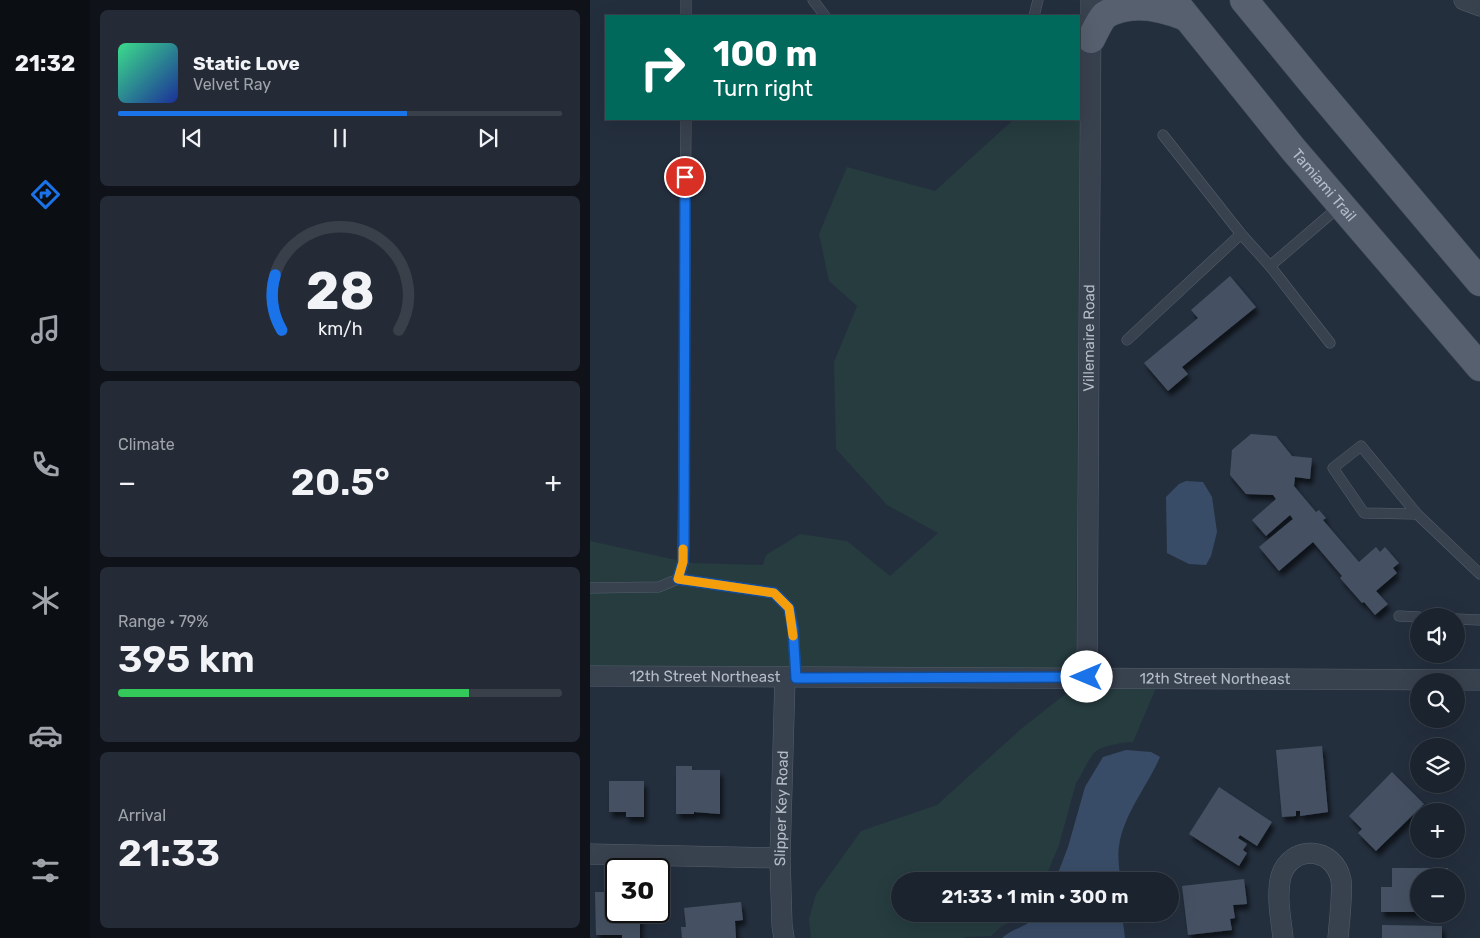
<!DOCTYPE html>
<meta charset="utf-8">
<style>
body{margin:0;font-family:Rubik,sans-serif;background:#242b36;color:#f1f3f6;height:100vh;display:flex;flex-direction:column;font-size:19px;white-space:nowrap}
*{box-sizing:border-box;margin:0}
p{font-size:16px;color:#a0a4aa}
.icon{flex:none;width:28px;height:28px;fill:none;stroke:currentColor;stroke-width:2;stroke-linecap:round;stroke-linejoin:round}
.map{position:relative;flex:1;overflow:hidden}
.drawer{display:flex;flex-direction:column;gap:10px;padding:10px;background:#0f1319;width:500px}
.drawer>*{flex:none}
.hud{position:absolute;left:15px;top:15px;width:475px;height:105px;border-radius:0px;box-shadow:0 5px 20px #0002,0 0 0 1px #39404a;background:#00695c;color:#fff;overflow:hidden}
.fabs{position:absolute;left:820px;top:608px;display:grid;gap:10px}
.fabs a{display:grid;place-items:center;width:55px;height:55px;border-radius:50%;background:#1b232e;box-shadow:0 5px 20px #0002,0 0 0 1px #39404a;font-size:25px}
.speed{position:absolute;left:15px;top:858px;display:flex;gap:10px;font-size:25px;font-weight:700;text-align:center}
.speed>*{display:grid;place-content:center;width:65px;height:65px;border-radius:50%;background:#1b232e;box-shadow:0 5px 20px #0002,0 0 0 1px #39404a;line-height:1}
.speed .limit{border:2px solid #111;border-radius:8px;background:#fff;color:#111}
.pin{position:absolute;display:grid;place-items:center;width:42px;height:42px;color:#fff;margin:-21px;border:2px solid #fff;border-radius:50%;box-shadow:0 1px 5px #0007}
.me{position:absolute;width:55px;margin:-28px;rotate:270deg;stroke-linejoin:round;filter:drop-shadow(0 0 4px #0008)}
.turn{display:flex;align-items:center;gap:18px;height:105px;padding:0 25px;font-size:22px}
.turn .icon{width:65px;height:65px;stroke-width:2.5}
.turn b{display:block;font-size:35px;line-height:42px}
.big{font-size:38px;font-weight:600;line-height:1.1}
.drawer .tile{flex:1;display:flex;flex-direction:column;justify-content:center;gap:8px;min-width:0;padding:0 18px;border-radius:8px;background:#242b36}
.drawer .dial{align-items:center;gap:0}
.dial svg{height:130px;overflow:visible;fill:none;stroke:#39404a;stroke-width:7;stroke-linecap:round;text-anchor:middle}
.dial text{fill:#f1f3f6;stroke:none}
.song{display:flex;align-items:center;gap:15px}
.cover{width:60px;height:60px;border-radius:8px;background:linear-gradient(135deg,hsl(150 70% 55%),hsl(230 70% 35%))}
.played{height:5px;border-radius:2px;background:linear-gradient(90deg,#1a73e8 65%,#39404a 65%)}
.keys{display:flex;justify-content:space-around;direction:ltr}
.heat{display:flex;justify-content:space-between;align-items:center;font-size:28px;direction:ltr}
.charge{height:8px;border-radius:4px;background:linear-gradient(90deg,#34c759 79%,#39404a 0)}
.trip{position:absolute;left:301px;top:872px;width:288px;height:50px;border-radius:25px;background:#1b232e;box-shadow:0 5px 20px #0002,0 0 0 1px #39404a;font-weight:600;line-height:50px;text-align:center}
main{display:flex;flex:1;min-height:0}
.tabs{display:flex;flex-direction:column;width:90px;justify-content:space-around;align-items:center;background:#0b0e12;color:#a0a4aa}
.tabs .icon{width:35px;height:35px}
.tabs .on{color:#1a73e8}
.tabs b{font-size:22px;color:#f1f3f6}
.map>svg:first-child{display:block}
.green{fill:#263c3f}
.water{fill:#394c67}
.building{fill:#455162;filter:url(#shadow)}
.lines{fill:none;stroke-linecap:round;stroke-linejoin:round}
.service-casing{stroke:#565f6c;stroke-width:11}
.minor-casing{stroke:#565f6c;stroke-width:21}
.primary-casing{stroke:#414a57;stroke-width:29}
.service{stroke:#38414e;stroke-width:10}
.minor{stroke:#38414e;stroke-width:20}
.primary{stroke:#56606e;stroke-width:28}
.route-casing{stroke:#114b97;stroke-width:12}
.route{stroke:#1a73e8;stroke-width:9}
.slow{stroke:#f59e0b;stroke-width:9}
.labels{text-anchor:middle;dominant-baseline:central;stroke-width:5;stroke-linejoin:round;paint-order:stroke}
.street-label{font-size:15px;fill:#b4bcc9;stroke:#1d2633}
</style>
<main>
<nav class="tabs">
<b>21:32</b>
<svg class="icon on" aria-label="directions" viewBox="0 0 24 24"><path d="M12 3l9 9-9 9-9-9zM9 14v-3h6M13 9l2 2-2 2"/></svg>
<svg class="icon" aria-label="music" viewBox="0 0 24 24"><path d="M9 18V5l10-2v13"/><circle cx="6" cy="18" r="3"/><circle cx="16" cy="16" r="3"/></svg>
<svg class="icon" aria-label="phone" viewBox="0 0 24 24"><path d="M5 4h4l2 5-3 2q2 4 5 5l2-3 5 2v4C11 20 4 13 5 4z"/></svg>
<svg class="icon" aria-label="climate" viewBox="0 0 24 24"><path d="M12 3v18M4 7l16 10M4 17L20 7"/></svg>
<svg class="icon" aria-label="car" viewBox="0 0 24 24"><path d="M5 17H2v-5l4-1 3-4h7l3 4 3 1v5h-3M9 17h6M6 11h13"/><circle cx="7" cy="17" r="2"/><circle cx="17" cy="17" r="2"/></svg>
<svg class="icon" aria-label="filters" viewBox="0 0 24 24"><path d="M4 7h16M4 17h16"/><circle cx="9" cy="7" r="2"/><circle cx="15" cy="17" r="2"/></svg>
</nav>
<section class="drawer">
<div class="tile">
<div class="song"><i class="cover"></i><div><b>Static Love</b><p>Velvet Ray</p></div></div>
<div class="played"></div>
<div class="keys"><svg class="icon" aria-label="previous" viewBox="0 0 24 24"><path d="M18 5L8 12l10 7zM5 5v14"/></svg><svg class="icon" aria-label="pause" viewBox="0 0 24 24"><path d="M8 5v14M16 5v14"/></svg><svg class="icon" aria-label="next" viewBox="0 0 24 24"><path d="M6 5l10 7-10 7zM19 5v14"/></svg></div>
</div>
<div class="tile dial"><svg viewBox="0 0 100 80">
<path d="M14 69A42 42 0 1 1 86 69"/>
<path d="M14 69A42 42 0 0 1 10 35" stroke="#1a73e8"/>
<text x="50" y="56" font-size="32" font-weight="700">28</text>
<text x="50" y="72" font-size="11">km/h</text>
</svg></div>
<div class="tile"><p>Climate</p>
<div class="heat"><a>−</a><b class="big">20.5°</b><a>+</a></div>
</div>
<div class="tile"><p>Range · 79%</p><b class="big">395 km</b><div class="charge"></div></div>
<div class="tile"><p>Arrival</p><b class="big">21:33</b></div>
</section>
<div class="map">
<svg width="890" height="938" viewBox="0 0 890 938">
<defs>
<filter id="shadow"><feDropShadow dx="3" dy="5.5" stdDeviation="2.5" flood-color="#0009"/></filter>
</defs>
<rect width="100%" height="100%" fill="#242f3e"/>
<g class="green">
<path d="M489 45H490L486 668H195L0 666V541L100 563 173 565 176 555 210 534 257 541 300 576 348 533 297 505 246 449 244 362 267 306 239 281 229 234 257 167 345 191 424 119H489Z"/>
<path d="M483 688H566L543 742C534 742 511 746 505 752 497 761 493 773 486 783L469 845 454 881H310V914H436L435 915 412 926 401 936 376 937 372 938H221L219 919 226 894 271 831 347 805 431 729Z"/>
</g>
<g class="water">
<path d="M596 481 613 482 622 497 627 532 621 556 616 565 599 564 577 553 576 497 589 484Z"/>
<path d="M536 750 561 752 570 757C557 787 534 813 529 846 527 857 530 870 530 881H465L478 847 495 787 513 757Z"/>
<path d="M447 914H532L535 938H412C424 927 438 928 447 914Z"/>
</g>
<g class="building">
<path d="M640 276 666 307 592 367 598 374 578 391 554 363 608 318 601 310Z"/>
<path d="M661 434 686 436 702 456 722 458 720 479 705 477 704 486 726 512 729 510 736 518 733 520 769 562 786 547 790 552 795 547 809 563 803 568 807 573 786 591 798 604 785 615 774 602 772 603 750 578 752 576 723 542 689 571 669 547 703 519 700 515 676 536 662 520 686 499 683 495 656 494 640 475 642 450Z"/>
<path d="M732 746 738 812 710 816V811H706V816L692 817 686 750Z"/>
<path d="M86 766H102V770H130V814L104 812V814H86Z"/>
<path d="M802 772 834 804 786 851 768 833 772 829 759 816Z"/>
<path d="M19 781H54V817H36V812H19Z"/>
<path d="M629 787 682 822 667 846 650 835 648 838 657 844 653 850 657 853 649 866 599 834Z"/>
<path d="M802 868H858V876H829V912H791V887H802Z"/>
<path d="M654 879 657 904 643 905 645 918 640 919 642 930 598 935 592 886Z"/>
<path d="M5 892H24V895H26V911H50V938H32V935H6Z"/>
<path d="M151 902 153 920 145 921 146 938H92L91 927H96L94 908Z"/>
<path d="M792 925 852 926V938H792Z"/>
</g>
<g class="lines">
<defs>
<g id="service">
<path d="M223 0 235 16"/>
<path d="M96 16V0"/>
<path d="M444 16 448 0"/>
<path d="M573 135 651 234 680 266"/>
<path d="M537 340 651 234"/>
<path d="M740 343 680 266 750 206"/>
<path d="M827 514 774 513 743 468 771 446 827 514 890 574"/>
<path d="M88 579 184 593 199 608 203 629 206 678"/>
<path d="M0 588 69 587 88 579 93 563 96 119"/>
<path d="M809 616 829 617"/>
<path d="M866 619 890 620"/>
</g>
<g id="minor">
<path d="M874 0 890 6"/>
<path id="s1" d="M0 676 890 680"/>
<path id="s2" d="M497 677 501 0"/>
<path d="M0 854 190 858"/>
<path id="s3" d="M194 938 192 925 190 858 195 678"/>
<path d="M693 938C691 919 686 896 691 876 701 844 744 846 751 880 753 893 749 924 748 938"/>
</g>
<g id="primary">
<path id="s4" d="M583 0 703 149 890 367"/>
<path d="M654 0 724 85 890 282"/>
<path d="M501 39C505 32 509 21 515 15 540 0 569 6 596 17"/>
</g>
</defs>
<use href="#service" class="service-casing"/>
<use href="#minor" class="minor-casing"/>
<use href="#primary" class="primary-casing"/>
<use href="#service" class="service"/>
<use href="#minor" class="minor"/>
<use href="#primary" class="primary"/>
</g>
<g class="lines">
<defs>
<path id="route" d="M95 177 94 544 93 562 88 579 184 593 199 608 203 629 206 678 497 677"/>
</defs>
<use href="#route" class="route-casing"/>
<use href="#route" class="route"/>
<path class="slow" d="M93 549V562L88 579 184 593 199 608 203 636"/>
</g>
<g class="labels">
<g class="street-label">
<text stroke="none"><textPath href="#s4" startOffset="239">Tamiami Trail</textPath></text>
<text stroke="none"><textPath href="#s2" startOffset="339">Villemaire Road</textPath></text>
<text stroke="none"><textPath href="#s1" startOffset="115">12th Street Northeast</textPath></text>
<text stroke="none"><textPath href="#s1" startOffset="625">12th Street Northeast</textPath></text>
<text stroke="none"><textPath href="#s3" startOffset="130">Slipper Key Road</textPath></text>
</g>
</g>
</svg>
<div class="fabs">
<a><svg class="icon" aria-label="sound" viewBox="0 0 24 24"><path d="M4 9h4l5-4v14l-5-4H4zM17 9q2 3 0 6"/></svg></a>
<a><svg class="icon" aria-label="search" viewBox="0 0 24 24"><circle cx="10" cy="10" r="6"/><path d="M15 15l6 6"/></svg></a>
<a><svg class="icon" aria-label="layers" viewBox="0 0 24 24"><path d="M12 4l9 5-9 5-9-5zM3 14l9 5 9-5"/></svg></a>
<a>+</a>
<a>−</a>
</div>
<div class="speed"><div class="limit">30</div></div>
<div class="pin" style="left:95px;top:177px;background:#d93025"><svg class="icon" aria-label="arrive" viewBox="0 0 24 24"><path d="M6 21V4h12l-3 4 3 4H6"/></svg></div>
<svg class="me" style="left:497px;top:677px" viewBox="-20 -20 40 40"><circle r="19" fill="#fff"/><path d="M0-13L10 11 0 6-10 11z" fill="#1a73e8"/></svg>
<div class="trip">21:33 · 1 min · 300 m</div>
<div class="hud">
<div class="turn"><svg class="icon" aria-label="right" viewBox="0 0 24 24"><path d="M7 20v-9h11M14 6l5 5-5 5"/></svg><div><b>100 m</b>Turn right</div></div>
</div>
</div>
</main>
